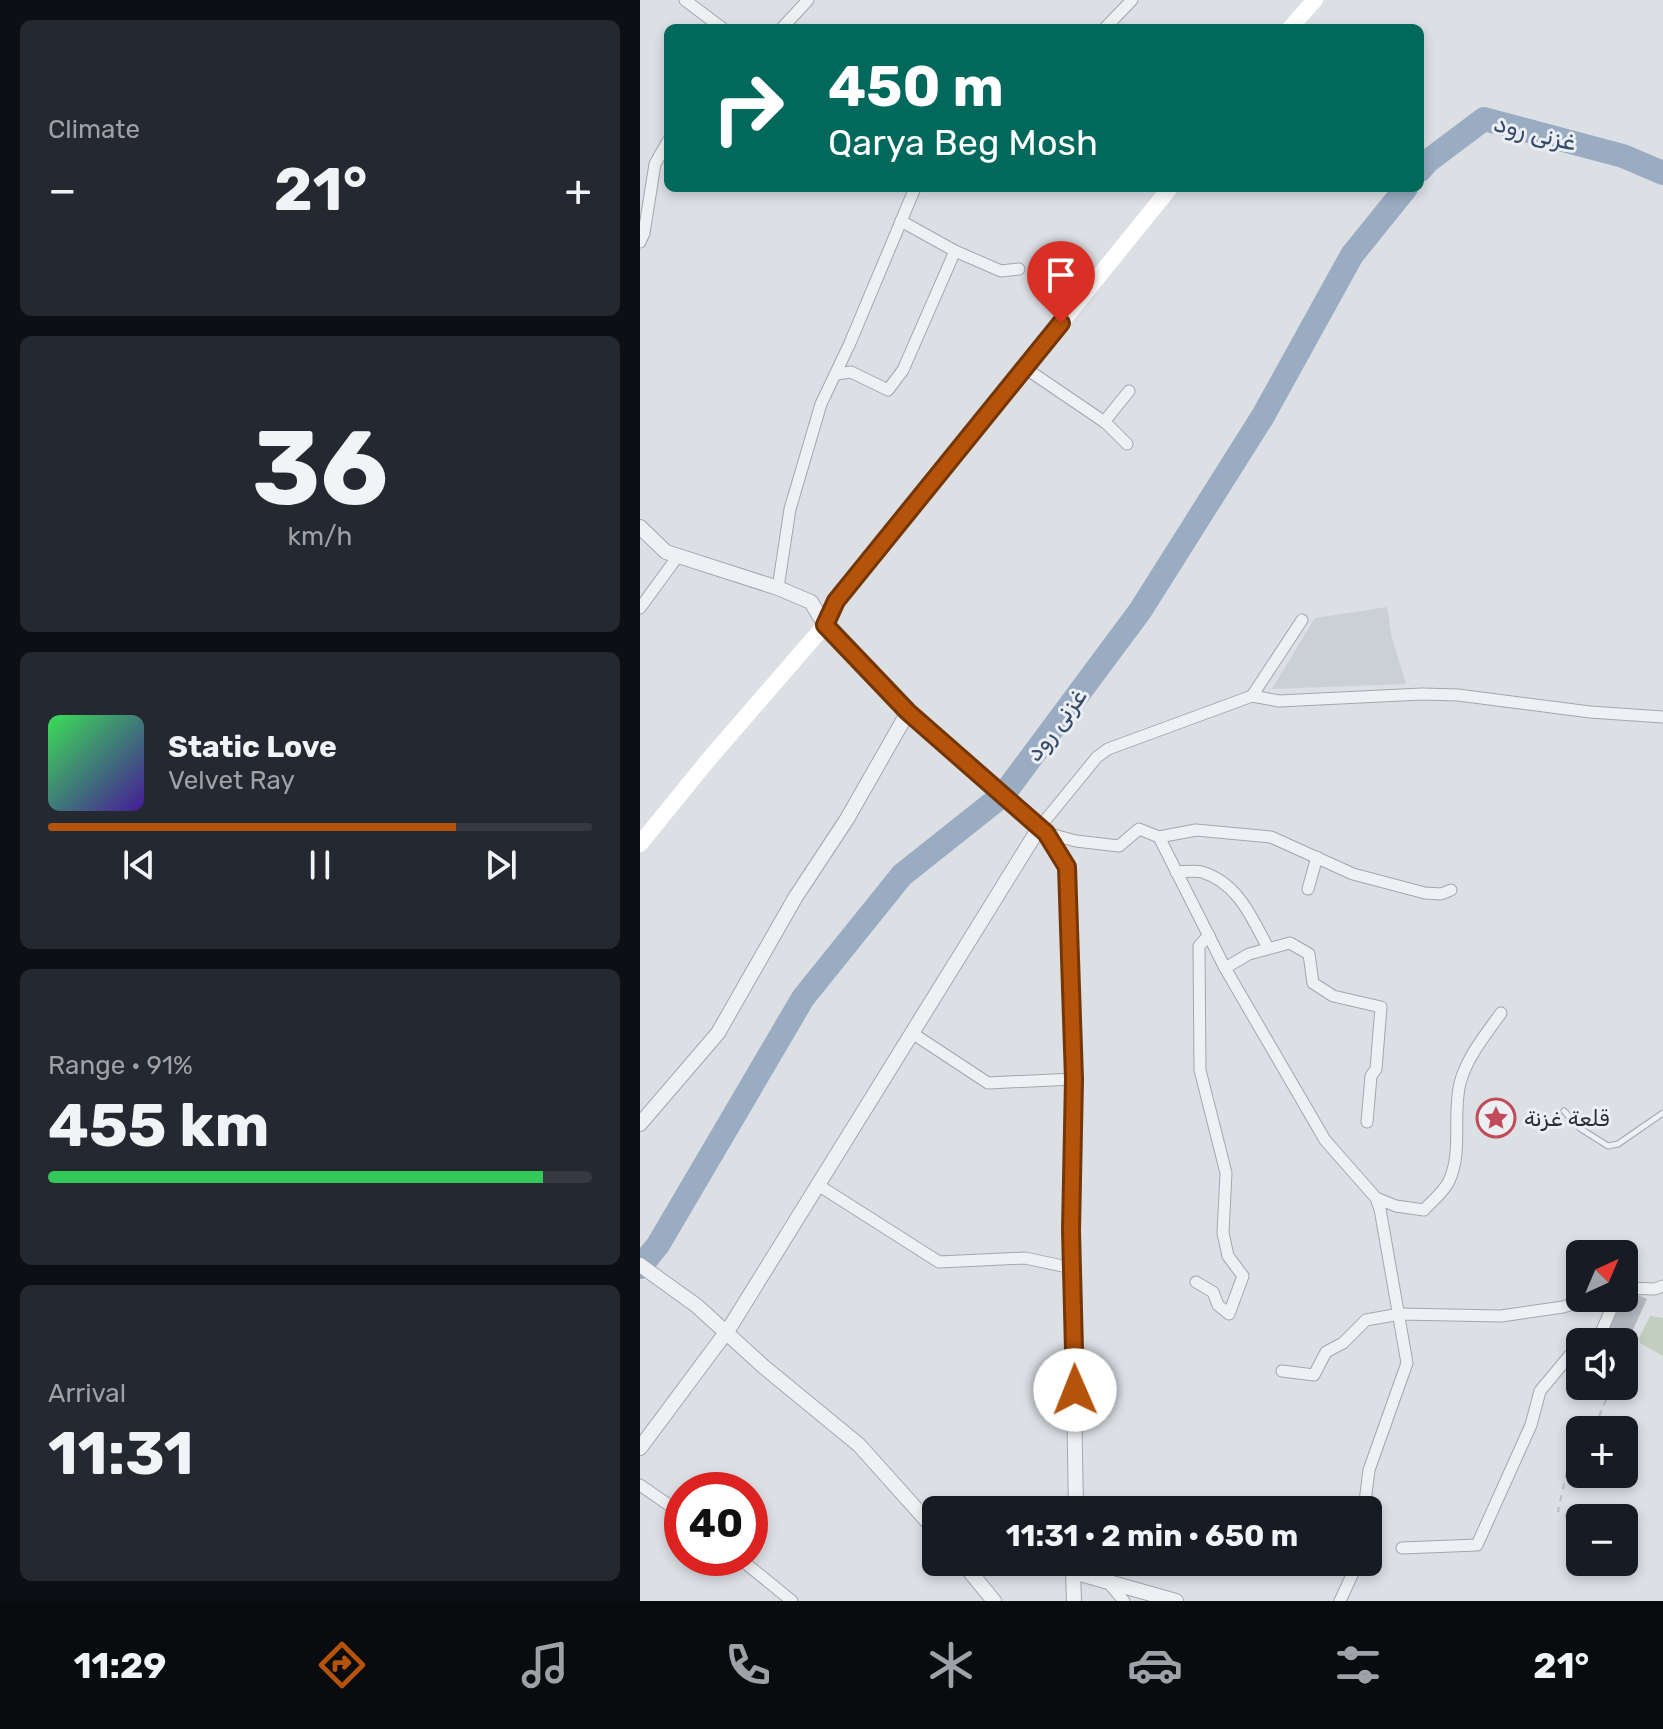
<!DOCTYPE html>
<meta charset="utf-8">
<style>
body{margin:0;font-family:Rubik,Vazirmatn,sans-serif;background:#242831;color:#f1f3f6;height:100vh;display:flex;flex-direction:column;font-size:30px;white-space:nowrap}
*{box-sizing:border-box;margin:0}
p{font-size:26px;color:#9ea1a6}
.icon{flex:none;width:44px;height:44px;fill:none;stroke:currentColor;stroke-width:2;stroke-linecap:round;stroke-linejoin:round}
.map{position:relative;flex:1;overflow:hidden}
.panel{display:flex;flex-direction:column;gap:20px;padding:20px;background:#0d0f14;width:640px}
.panel>*{flex:none}
.guide{position:absolute;left:24px;top:24px;width:760px;height:168px;border-radius:12px;box-shadow:0 4px 12px #0003;background:#00695c;color:#fff;overflow:hidden}
.needle{width:52px;rotate:44deg}
.controls{position:absolute;left:926px;top:1240px;display:grid;gap:16px}
.controls a{display:grid;place-items:center;width:72px;height:72px;border-radius:12px;background:#171b24;box-shadow:0 4px 12px #0003;font-size:40px}
.speed{position:absolute;left:24px;top:1472px;display:flex;gap:16px;font-size:40px;font-weight:700;text-align:center}
.speed>*{display:grid;place-content:center;width:104px;height:104px;border-radius:50%;background:#171b24;box-shadow:0 4px 12px #0003;line-height:1}
.speed .limit{border:12px solid #d22;background:#fff;color:#111}
.pin{position:absolute;display:grid;place-items:center;width:68px;height:68px;color:#fff;margin:-82px -34px;border-radius:50% 50% 50% 0;rotate:-45deg;box-shadow:0 0 8px #0007}
.pin .icon{rotate:45deg}
.me{position:absolute;width:88px;margin:-44px;rotate:359deg;stroke-linejoin:round;filter:drop-shadow(0 0 6px #0008)}
.turn{display:flex;align-items:center;gap:28px;height:168px;padding:0 32px;font-size:36px}
.turn .icon{width:104px;height:104px;stroke-width:2.5}
.turn b{display:block;font-size:56px;line-height:68px}
.big{font-size:60px;font-weight:700;line-height:1.1}
.panel .widget{flex:1;display:flex;flex-direction:column;justify-content:center;gap:12px;min-width:0;padding:0 28px;border-radius:12px;background:#242831}
.panel .dial{align-items:center;gap:0}
.dial b{font-size:104px;line-height:1}
.song{display:flex;align-items:center;gap:24px}
.cover{width:96px;height:96px;border-radius:12px;background:linear-gradient(135deg,hsl(130 70% 55%),hsl(260 70% 35%))}
.played{height:8px;border-radius:4px;background:linear-gradient(90deg,#b45309 75%,#363941 75%)}
.keys{display:flex;justify-content:space-around;direction:ltr}
.heat{display:flex;justify-content:space-between;align-items:center;font-size:44px;direction:ltr}
.charge{height:12px;border-radius:6px;background:linear-gradient(90deg,#34c759 91%,#363941 0)}
.trip{position:absolute;left:282px;top:1496px;width:460px;height:80px;border-radius:12px;background:#171b24;box-shadow:0 4px 12px #0003;font-weight:700;line-height:80px;text-align:center}
.tab-bar{display:flex;height:128px;justify-content:space-around;align-items:center;background:#090b0e;color:#9ea1a6}
.tab-bar .icon{width:56px;height:56px}
.tab-bar .active{color:#b45309}
.tab-bar b{font-size:36px;color:#f1f3f6}
main{display:flex;flex:1;min-height:0}
.map>svg:first-child{display:block}
.built{fill:#cbcfd6}
.green{fill:#c2cebe}
.lines{fill:none;stroke-linecap:round;stroke-linejoin:round}
.river{stroke:#9aacc2;stroke-width:24}
.building{fill:#b4b9c1}
.service-casing{stroke:#a2a7ae;stroke-width:7}
.minor-casing{stroke:#a2a7ae;stroke-width:13}
.tertiary-casing{stroke:#a2a7ae;stroke-width:16}
.path{stroke:#bbbec4;stroke-width:2;stroke-dasharray:6 6;stroke-linecap:butt}
.service{stroke:#eff0f4;stroke-width:5}
.minor{stroke:#eff0f4;stroke-width:11}
.tertiary{stroke:#eff0f4;stroke-width:14}
.secondary{stroke:#fff;stroke-width:16}
.route-casing{stroke:#753606;stroke-width:20}
.route{stroke:#b45309;stroke-width:14}
.labels{text-anchor:middle;dominant-baseline:central;stroke-width:6;stroke-linejoin:round;paint-order:stroke}
.poi-label{font-size:22px;fill:#282e3a;stroke:#ebeef3;text-anchor:start}
.water-label{font-size:24px;font-style:italic;fill:#364b6a;stroke:#ebeef3}
</style>
<main>
<section class="panel">
<div class="widget"><p>Climate</p>
<div class="heat"><a>−</a><b class="big">21°</b><a>+</a></div>
</div>
<div class="widget dial"><b>36</b><p>km/h</p></div>
<div class="widget">
<div class="song"><i class="cover"></i><div><b>Static Love</b><p>Velvet Ray</p></div></div>
<div class="played"></div>
<div class="keys"><svg class="icon" aria-label="previous" viewBox="0 0 24 24"><path d="M18 5L8 12l10 7zM5 5v14"/></svg><svg class="icon" aria-label="pause" viewBox="0 0 24 24"><path d="M8 5v14M16 5v14"/></svg><svg class="icon" aria-label="next" viewBox="0 0 24 24"><path d="M6 5l10 7-10 7zM19 5v14"/></svg></div>
</div>
<div class="widget"><p>Range · 91%</p><b class="big">455 km</b><div class="charge"></div></div>
<div class="widget"><p>Arrival</p><b class="big">11:31</b></div>
</section>
<div class="map">
<svg width="1023" height="1601" viewBox="0 0 1023 1601">
<rect width="100%" height="100%" fill="#dce0e5"/>
<path class="built" d="M747 607 752 638 766 684 632 689 675 618Z"/>
<path class="green" d="M1010 1316 1023 1318V1356L1000 1343 999 1338Z"/>
<g class="lines">
<g class="river">
<path d="M780 170 788 161 844 119 983 156 1023 173"/>
<path d="M0 1267 18 1245 163 998 262 875 364 794 500 611 623 416 712 255 766 188"/>
</g>
</g>
<path class="building" d="M987 1290 1007 1299 984 1349V1342H977L965 1337Z"/>
<g class="lines">
<defs>
<path id="service" d="M924 1111 941 1129 968 1146 978 1144 1023 1113"/>
<g id="minor">
<path d="M45 0 82 28"/>
<path d="M142 28 168 0"/>
<path d="M465 28 492 0"/>
<path d="M261 221 315 251 361 271 379 269"/>
<path d="M0 242 4 233 15 164 28 141"/>
<path d="M385 368 466 423 487 444"/>
<path d="M197 374 211 372 248 390 263 370 315 251"/>
<path d="M464 422 489 391"/>
<path d="M138 588 150 509 181 404 210 343 275 188"/>
<path d="M0 608 38 556"/>
<path d="M612 696 662 620"/>
<path d="M399 828 457 757 468 749 612 696 639 701 782 694 818 695 950 712 1023 717"/>
<path d="M406 833 436 841 479 846 499 829 519 837 556 830 631 837 713 874 785 893 801 894 811 890"/>
<path d="M519 837 585 968 685 1140 736 1198 740 1209 767 1363 729 1470 724 1510"/>
<path d="M536 872C544 872 555 870 562 872 598 883 612 918 628 948"/>
<path d="M668 889 677 857"/>
<path d="M585 968 609 954 650 943 669 954 673 983 693 996 741 1007 736 1069 731 1076 727 1122"/>
<path d="M272 1033 348 1083 434 1079"/>
<path d="M178 1185 299 1262 385 1258 432 1268"/>
<path d="M736 1198 756 1206 784 1210C792 1201 804 1192 809 1181 823 1151 812 1116 820 1083 827 1057 846 1034 861 1013"/>
<path d="M556 1282 573 1292 578 1305 589 1314 603 1276 588 1256 583 1233 586 1173 560 1070 559 946 569 935"/>
<path d="M984 1288 1015 1289 1023 1286"/>
<path d="M951 1342 959 1337 976 1298"/>
<path d="M642 1371 674 1375 686 1352 703 1343 726 1320 760 1314 861 1316 923 1307 952 1298"/>
<path d="M0 1485 42 1514"/>
<path d="M762 1548 837 1545 891 1425 900 1391 930 1355 940 1349"/>
<path d="M99 1558 152 1601"/>
<path d="M467 1581 484 1601"/>
<path d="M700 1601 718 1562"/>
</g>
<g id="tertiary">
<path d="M0 527 26 552 138 588 171 602 185 625 268 712 406 833 427 867 434 1079 431 1230 436 1510"/>
<path d="M0 1124 78 1033 155 898 207 819 268 712"/>
<path d="M0 1265 57 1306 124 1367 219 1445 296 1531"/>
<path d="M0 1448 90 1327 399 828"/>
<path d="M322 1562 354 1601"/>
<path d="M433 1562V1572L536 1601"/>
<path d="M433 1572 434 1601"/>
</g>
</defs>
<use href="#service" class="service-casing"/>
<use href="#minor" class="minor-casing"/>
<use href="#tertiary" class="tertiary-casing"/>
<path class="path" d="M939 1526 918 1511 931 1453 932 1425 957 1421 972 1386"/>
<use href="#service" class="service"/>
<use href="#minor" class="minor"/>
<use href="#tertiary" class="tertiary"/>
<g class="secondary">
<path d="M650 28 675 0"/>
<path d="M0 844 69 759 185 625 196 601 530 188"/>
</g>
</g>
<g class="lines">
<defs>
<path id="route" d="M421 323 196 601 185 625 268 712 406 833 427 867 434 1079 431 1230 435 1390"/>
</defs>
<use href="#route" class="route-casing"/>
<use href="#route" class="route"/>
</g>
<defs>
<symbol id="sight-ring" viewBox="-11 -11 22 22"><circle r="9.5" fill="#ebeef3" stroke="#c14b59" stroke-width="1.5"/><path d="M0-6L1.8-2.2L6-1.7L2.9 1.2L3.7 5.4L0 3.3L-3.7 5.4L-2.9 1.2L-6-1.7L-1.8-2.2Z" fill="#c14b59"/></symbol>
</defs>
<g fill-rule="evenodd">
<use href="#sight-ring" x="834" y="1096" width="44" height="44"/>
</g>
<g class="labels">
<g class="poi-label">
<text x="884" y="1118">قلعة غزنة</text>
</g>
<g class="water-label">
<text transform="translate(895 133) rotate(14)">غزنی رود</text>
<text transform="translate(416 725) rotate(-53)">غزنی رود</text>
</g>
</g>
</svg>
<div class="controls">
<a><svg class="needle" viewBox="-14 -14 28 28"><path d="M0-13l5 13h-10z" fill="#e53935"/><path d="M0 13l5-13h-10z" fill="#9ea1a6"/></svg></a>
<a><svg class="icon" aria-label="sound" viewBox="0 0 24 24"><path d="M4 9h4l5-4v14l-5-4H4zM17 9q2 3 0 6"/></svg></a>
<a>+</a>
<a>−</a>
</div>
<div class="speed"><div class="limit">40</div></div>
<div class="pin" style="left:421px;top:323px;background:#d93025"><svg class="icon" aria-label="arrive" viewBox="0 0 24 24"><path d="M6 21V4h12l-3 4 3 4H6"/></svg></div>
<svg class="me" style="left:435px;top:1390px" viewBox="-20 -20 40 40"><circle r="19" fill="#fff"/><path d="M0-13L10 11 0 6-10 11z" fill="#b45309"/></svg>
<div class="trip">11:31 · 2 min · 650 m</div>
<div class="guide">
<div class="turn"><svg class="icon" aria-label="right" viewBox="0 0 24 24"><path d="M7 20v-9h11M14 6l5 5-5 5"/></svg><div><b>450 m</b>Qarya Beg Mosh</div></div>
</div>
</div>
</main>
<nav class="tab-bar">
<b>11:29</b>
<svg class="icon active" aria-label="directions" viewBox="0 0 24 24"><path d="M12 3l9 9-9 9-9-9zM9 14v-3h6M13 9l2 2-2 2"/></svg>
<svg class="icon" aria-label="music" viewBox="0 0 24 24"><path d="M9 18V5l10-2v13"/><circle cx="6" cy="18" r="3"/><circle cx="16" cy="16" r="3"/></svg>
<svg class="icon" aria-label="phone" viewBox="0 0 24 24"><path d="M5 4h4l2 5-3 2q2 4 5 5l2-3 5 2v4C11 20 4 13 5 4z"/></svg>
<svg class="icon" aria-label="climate" viewBox="0 0 24 24"><path d="M12 3v18M4 7l16 10M4 17L20 7"/></svg>
<svg class="icon" aria-label="car" viewBox="0 0 24 24"><path d="M5 17H2v-5l4-1 3-4h7l3 4 3 1v5h-3M9 17h6M6 11h13"/><circle cx="7" cy="17" r="2"/><circle cx="17" cy="17" r="2"/></svg>
<svg class="icon" aria-label="filters" viewBox="0 0 24 24"><path d="M4 7h16M4 17h16"/><circle cx="9" cy="7" r="2"/><circle cx="15" cy="17" r="2"/></svg>
<b>21°</b>
</nav>
